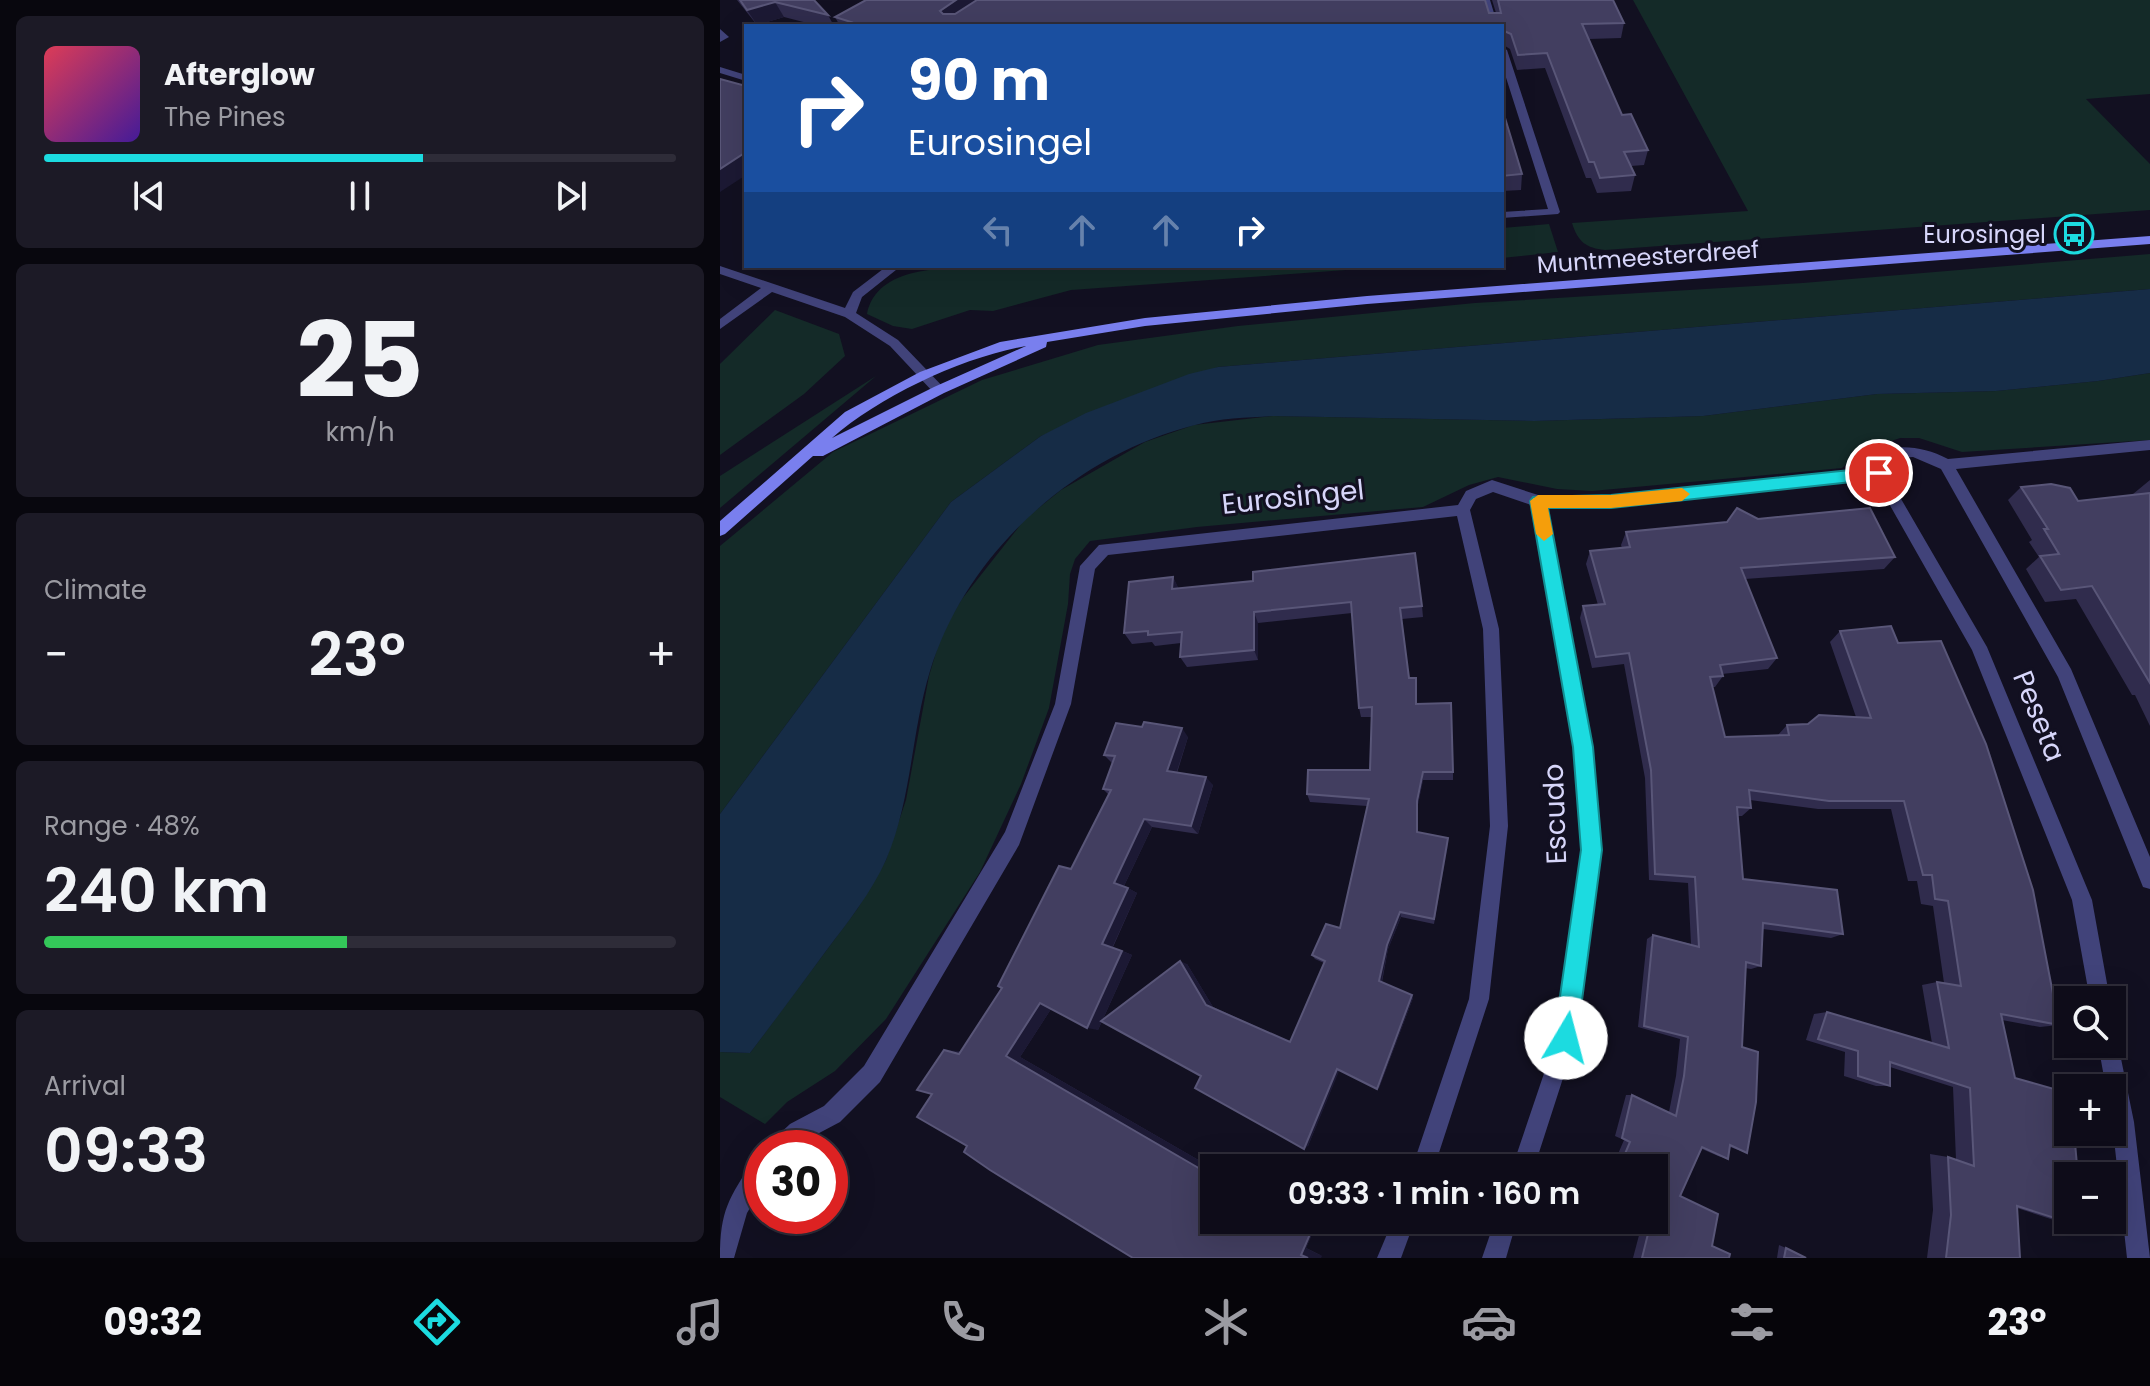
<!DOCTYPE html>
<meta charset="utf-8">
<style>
body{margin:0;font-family:Poppins,sans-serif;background:#1c1a26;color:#f1f3f6;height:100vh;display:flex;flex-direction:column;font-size:30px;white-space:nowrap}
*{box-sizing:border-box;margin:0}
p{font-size:26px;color:#9b9ba2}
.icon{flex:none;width:44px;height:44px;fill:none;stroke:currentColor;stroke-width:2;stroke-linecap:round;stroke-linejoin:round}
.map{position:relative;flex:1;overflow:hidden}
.panel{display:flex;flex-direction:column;gap:16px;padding:16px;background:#08070e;width:720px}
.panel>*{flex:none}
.top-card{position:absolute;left:24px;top:24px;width:760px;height:244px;border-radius:0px;box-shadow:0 8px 32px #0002,0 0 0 2px #2e2c38;background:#1a4fa0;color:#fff;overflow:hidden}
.fabs{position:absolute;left:1334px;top:986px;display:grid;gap:16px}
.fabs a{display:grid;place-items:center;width:72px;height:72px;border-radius:0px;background:#0e0c19;box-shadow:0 8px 32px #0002,0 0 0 2px #2e2c38;font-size:40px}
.speed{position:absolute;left:24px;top:1130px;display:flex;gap:16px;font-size:40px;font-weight:700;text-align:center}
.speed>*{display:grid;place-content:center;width:104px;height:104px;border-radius:50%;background:#0e0c19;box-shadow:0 8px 32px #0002,0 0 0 2px #2e2c38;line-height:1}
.speed .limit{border:12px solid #d22;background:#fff;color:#111}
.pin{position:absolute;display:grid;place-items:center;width:68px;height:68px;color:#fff;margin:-34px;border:4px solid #fff;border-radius:50%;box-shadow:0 2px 8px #0007}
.me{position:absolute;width:88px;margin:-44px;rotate:8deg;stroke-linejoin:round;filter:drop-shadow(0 0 6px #0008)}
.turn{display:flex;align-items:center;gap:28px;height:168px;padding:0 32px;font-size:36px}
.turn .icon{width:104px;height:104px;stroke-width:2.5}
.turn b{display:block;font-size:56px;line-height:68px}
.lanes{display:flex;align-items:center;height:76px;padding:0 32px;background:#0003;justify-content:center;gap:40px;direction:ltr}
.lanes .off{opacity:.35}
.big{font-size:60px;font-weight:600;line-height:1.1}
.panel .tile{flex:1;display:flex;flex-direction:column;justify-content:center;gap:12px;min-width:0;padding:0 28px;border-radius:12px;background:#1c1a26}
.panel .dial{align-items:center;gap:0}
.dial b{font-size:104px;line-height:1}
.song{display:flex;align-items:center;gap:24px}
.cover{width:96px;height:96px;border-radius:12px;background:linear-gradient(135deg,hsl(350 70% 55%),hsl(260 70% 35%))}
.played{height:8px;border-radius:4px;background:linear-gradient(90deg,#1cdbe0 60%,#2e2c38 60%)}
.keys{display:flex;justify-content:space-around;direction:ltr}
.heat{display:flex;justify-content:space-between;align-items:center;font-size:44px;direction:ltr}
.charge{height:12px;border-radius:6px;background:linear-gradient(90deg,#34c759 48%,#2e2c38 0)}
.trip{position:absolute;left:480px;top:1154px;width:468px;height:80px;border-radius:0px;background:#0e0c19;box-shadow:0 8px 32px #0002,0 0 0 2px #2e2c38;font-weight:600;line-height:80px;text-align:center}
.dock{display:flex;height:128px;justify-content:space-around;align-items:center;background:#06050a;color:#9b9ba2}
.dock .icon{width:56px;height:56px}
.dock .current{color:#1cdbe0}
.dock b{font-size:36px;color:#f1f3f6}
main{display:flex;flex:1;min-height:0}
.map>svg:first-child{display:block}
.green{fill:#142a28}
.water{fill:#162c46}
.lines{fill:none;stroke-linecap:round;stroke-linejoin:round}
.street{fill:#41437a;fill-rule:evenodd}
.secondary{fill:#797fee;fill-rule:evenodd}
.wall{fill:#302c4d}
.shaded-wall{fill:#1c1934}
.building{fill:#423e60;stroke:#595678;stroke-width:2}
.route{fill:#1cdbe0;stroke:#128e92;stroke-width:2}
.slow{fill:#f59e0b}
.labels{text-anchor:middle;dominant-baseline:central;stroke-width:6;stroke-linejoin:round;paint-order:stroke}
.far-poi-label{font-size:24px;fill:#d7d6fa;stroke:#121021;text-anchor:end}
.far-street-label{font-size:24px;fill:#d7d6fa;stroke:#121021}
.street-label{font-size:28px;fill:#d7d6fa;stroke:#121021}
</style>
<main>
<section class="panel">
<div class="tile">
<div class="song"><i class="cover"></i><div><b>Afterglow</b><p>The Pines</p></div></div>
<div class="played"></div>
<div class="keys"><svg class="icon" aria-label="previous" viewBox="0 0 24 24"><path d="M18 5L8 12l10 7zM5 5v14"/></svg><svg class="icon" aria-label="pause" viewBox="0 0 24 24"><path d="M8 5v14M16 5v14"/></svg><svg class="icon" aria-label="next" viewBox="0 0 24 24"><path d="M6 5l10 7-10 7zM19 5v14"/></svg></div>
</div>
<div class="tile dial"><b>25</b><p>km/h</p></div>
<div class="tile"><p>Climate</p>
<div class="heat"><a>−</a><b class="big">23°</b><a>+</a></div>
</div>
<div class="tile"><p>Range · 48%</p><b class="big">240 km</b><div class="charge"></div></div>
<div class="tile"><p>Arrival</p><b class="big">09:33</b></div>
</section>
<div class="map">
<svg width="1430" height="1258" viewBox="0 0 1430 1258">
<rect width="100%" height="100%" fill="#121021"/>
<g class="green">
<path d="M913 0H1430V94L1366 99 1430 164V210L885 250C866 248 858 242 852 223L1028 211Z"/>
<path d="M829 224 838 252 782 258V228Z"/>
<path d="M1430 254V289L498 367 321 436 231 502 0 814V546L113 452 262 380 378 345 518 326 755 303 1083 283Z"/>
<path d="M263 266H681L351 290 273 311 250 310 192 329 173 326 147 314C157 265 224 269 263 266Z"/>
<path d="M55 310 119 334 125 356 84 394 0 455V364Z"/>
<path d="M1430 373V440L1242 452 1199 438H1180L1140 452 1122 468 872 491 837 489 778 477 749 485 703 507 477 527 370 541 355 559 350 574 348 604 329 708 301 784 260 872 166 1019 115 1071 67 1102 45 1124 0 1097V1052L30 1053 138 908 166 860 186 800 209 676 222 632 242 599 305 519 341 490 425 442 474 425 553 416 814 421 983 416 1157 394 1276 391 1378 381Z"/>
<path d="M156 376 0 508V476Z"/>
</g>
<path class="water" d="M1430 289V373L1378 381 1276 391 1157 394 983 416 814 421 553 416C527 418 500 418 475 425 355 455 246 553 210 671 191 733 192 799 166 860 151 893 128 922 106 951 81 985 56 1019 30 1053L0 1052V814L231 502 321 436 366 413 469 374 498 367Z"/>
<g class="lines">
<g class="street">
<path d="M762 0H770L778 26H770Z"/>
<path d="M0 29 9 37 0 42Z"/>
<path d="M782 47 787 50 840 212 838 214 782 218V212L828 209 782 65Z"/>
<path d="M0 67 26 75V81L0 73Z"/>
<path d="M0 266 125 308 133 292 167 266H181L142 297 136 313 178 340 226 390 219 395 214 393 170 346 125 317 52 292 0 329V319L41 288 0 274Z"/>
<path d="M1430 440V450L1236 469 1351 669 1430 857V889L1423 887 1338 677 1221 469 1193 457 1165 459 1166 473 1267 647 1372 900 1390 1000H1370L1352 900 1252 650 1155 479 891 508 826 507 872 747 881 850 856 1038 814 1168H792L836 1038 863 850 854 747 811 505 773 492 756 499 750 510 779 629 788 826 769 999 714 1168H692L749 999 770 826 763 629 737 516 388 555 375 569 351 704 299 845 160 1082 120 1122 86 1140 77 1148H50L53 1140 70 1124 104 1106 144 1066 285 832 335 704 360 566 379 545 738 505 746 491 772 480 818 495 891 496 1152 468 1153 452C1180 444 1203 446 1228 459Z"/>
<path d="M1392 1035 1398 1044 1414 1122 1430 1258H1407L1392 1121V1088H1386L1378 1044H1392Z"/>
<path d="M42 1156V1188L27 1213 14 1258H0C0 1209 9 1199 34 1159Z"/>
<path d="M673 1220H695L681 1258H657Z"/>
<path d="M775 1220H797L786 1258H762Z"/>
</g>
<path class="secondary" d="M1430 236V244L647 304 425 326 327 342 326 347 224 393 103 456H93L5 534 0 536V521L125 412 200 372 280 342 425 318 647 296ZM306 346 214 387 112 438C160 396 243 357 306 346Z"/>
</g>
<g class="wall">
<path d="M17 0H94L108 15 114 26H99L64 17 37 25Z"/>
<path d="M772 0H893L904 23 901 38 869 39 902 115 928 150 924 165 911 166 915 175 911 191 877 193 871 178H866L825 68 797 70 790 49 782 44V26H120L115 17 776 13Z"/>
<path d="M782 108 802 174 801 190 782 191Z"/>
<path d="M1430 480V726L1415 695H1412L1356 599 1325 602 1306 569 1319 557 1309 542 1312 540 1288 500 1301 487 1358 501 1414 495 1413 494Z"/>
<path d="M1038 519 1175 557 1164 569 1025 579 1057 658 1048 669 1002 674 1003 676 995 687H992L1005 737 1058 735 1067 725 1088 724 1136 717 1110 642 1120 631 1339 1025 1320 1027 1282 1020 1295 1078 1363 1227 1340 1222 1297 1208 1300 1258H1207L1213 1210 1210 1154 1228 1157 1236 1160 1233 1087 1170 1067V1086H1156L1124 1076 1125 1052 1086 1040 1094 1014 1107 1012 1212 1043 1202 985 1217 982 1224 983 1213 906 1201 904 1197 881H1188L1171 809H1098L1030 800 1031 808 1022 816H1018L1023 879 1123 934 1111 938 1043 929 1041 966 1031 969 1025 968 1022 1047 1027 1153 1010 1147 1008 1159 998 1156 982 1149 960 1196 992 1245 1009 1258H913L923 1220H934V1168H892L904 1140 895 1136 906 1095H912L949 1112 956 1076 960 1039 918 1027 927 939 933 935 971 944 968 883 929 880 925 778 904 664 872 668 860 618 863 606 878 605 866 564 870 551 902 548 901 545 906 532Z"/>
<path d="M453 577 458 588 702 606 703 617 682 619 689 678 696 704 733 772V780H703L697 809V832L728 838 714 924 681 917 668 949 662 982 693 998 659 1088 619 1070 588 1146 481 1076 382 1021 378 1030 331 1009 300 1057 494 1169V1220L595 1227 586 1248 602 1256 247 1146 241 1051 282 988 351 869 389 795 383 789 392 763 384 755 468 737 457 773 493 785 478 834 432 827 404 886 417 893 393 947 412 955 383 1019 467 964 493 1007 570 1042 604 963 595 959 592 955 620 928 647 806 590 802 587 794 650 770 652 717H641L639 708 632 613 538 623V660L467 667 460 657 461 643 435 646 432 642 412 644 404 633Z"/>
<path d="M1059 1245 1066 1248 1086 1258H1057Z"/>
</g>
<g class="shaded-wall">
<path d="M236 0H259L227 26 220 11Z"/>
<path d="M55 2 64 17 37 25 27 10Z"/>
<path d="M26 152V175L0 192V169Z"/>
<path d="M453 577 459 589H452Z"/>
<path d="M534 612 538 623V660L534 650Z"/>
<path d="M462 728 468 737 454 780 447 771Z"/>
<path d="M703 772V780L697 809V801Z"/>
<path d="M486 777 493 785 478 834 471 826Z"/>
<path d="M424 819 432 827 403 888 394 883Z"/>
<path d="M728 838V845L714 924V919Z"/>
<path d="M408 888 417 893 392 948 382 944Z"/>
<path d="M680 912 681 917 668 949 661 984 659 981 667 945Z"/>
<path d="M402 951 412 955 378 1030 367 1028Z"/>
<path d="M460 961 467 964 493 1007 574 1043 486 1005Z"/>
<path d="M692 995 693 998 659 1088 657 1089Z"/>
<path d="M320 1003 333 1006 300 1057 494 1169V1177L286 1056Z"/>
<path d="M224 1050 240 1051 254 1055 239 1054Z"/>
<path d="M617 1069H620L588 1146 584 1149Z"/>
<path d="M569 1220H583L595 1227 586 1248 602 1256 601 1258H588L581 1255Z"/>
</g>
<g class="building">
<path d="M20 0H94L108 15 55 2 27 10Z"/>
<path d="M146 0H236L220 11 223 14H235L257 0H765L769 13H781L778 0H893L904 23 862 24 902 115 911 114 928 150 904 152 915 175 880 178 874 162H869L827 53 798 55 791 34 782 30V26H124L131 22 115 17Z"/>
<path d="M0 79 22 85 26 83V152L0 169Z"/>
<path d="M782 108 802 174 782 176Z"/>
<path d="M1331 484 1350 488 1358 501 1430 493V683L1372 586 1341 590 1320 556 1339 554 1324 529H1328L1301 487Z"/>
<path d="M1017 508 1038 519 1150 508 1175 557 1021 568 1057 658 1000 665 1003 676 990 677 1005 737 1069 735 1067 725 1088 724 1099 715 1151 718 1120 631 1171 626 1178 643 1221 641 1266 744 1313 890 1339 1025 1281 1014 1295 1078 1348 1093V1132H1354L1358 1176H1348V1220H1362L1363 1227 1297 1206 1300 1258H1226L1231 1215 1228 1157 1254 1166 1250 1088 1170 1062V1086L1138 1076V1051L1098 1039 1107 1012 1229 1048 1217 982 1241 986 1228 901 1215 899 1212 875H1203L1184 801H1109L1029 790 1031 808 1017 807 1023 879 1117 890 1123 934 1043 923 1041 966 1026 962 1022 1047 1038 1052 1036 1102 1027 1153 1010 1145 1008 1159 982 1147 960 1196 998 1214 992 1246 1010 1254 1009 1258H922L931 1222 928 1220H934V1168H899L910 1142 902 1138 912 1095 956 1116 964 1076 968 1037 924 1026 933 935 979 947 975 877 935 874 931 770 909 653 876 657 863 606 885 604 870 551 910 547 906 532 1007 522Z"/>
<path d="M695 553 702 606 680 608 689 678H696V704L731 703 733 772H703L697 801V832L728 838 714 919 680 912 667 945 659 981 692 995 657 1089 617 1069 584 1149 475 1088 481 1076 381 1021 460 961 486 1005 570 1042 605 961 592 955 606 924 620 928 649 799 587 794 588 770H650L652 707 639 708 631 602 534 612V650L460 657 462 632 428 635V631L404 633 409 582 453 577 452 589 533 581V572Z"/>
<path d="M424 722 462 728 447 771 486 777 471 826 424 819 394 883 408 888 382 944 402 951 367 1028 320 1003 286 1056 494 1177V1220H569L591 1232 581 1255 588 1258H413L270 1170 244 1152 247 1146 197 1117 212 1094 197 1090 224 1050 239 1054 282 988 278 986 339 866 351 869 391 790 383 789 395 756 384 755 396 723 422 727Z"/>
<path d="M1066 1248 1086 1258H1064Z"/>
</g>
<path class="route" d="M1159 467 1167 473 1159 479 891 508H828L873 747 882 850 857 1038 854 1047 846 1050 837 1047 834 1038 861 850 853 747 810 501 813 497 891 495Z"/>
<path class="slow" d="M962 488 970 494 962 501 891 508H828L833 534 824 541 816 534 810 501 818 495H891Z"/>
<defs>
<symbol id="bus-ring" viewBox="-11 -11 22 22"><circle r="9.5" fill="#121021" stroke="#1cdbe0" stroke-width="1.5"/><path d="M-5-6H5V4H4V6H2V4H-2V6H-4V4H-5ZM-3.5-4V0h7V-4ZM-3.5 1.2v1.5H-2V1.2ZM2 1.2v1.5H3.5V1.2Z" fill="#1cdbe0"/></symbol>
</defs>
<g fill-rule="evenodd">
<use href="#bus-ring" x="1332" y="212" width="44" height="44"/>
</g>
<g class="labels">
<g class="far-poi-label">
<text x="1326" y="234">Eurosingel</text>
</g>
<g class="far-street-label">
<text transform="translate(928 257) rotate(-4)">Muntmeesterdreef</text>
</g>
<g class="street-label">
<text transform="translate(573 497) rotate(-6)">Eurosingel</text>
<text transform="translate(1319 716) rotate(68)">Peseta</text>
<text transform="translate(835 814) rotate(-92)">Escudo</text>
</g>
</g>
</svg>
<div class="fabs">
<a><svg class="icon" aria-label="search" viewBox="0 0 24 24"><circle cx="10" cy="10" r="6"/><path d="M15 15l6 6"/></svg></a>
<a>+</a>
<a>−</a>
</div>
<div class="speed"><div class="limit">30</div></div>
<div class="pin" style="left:1159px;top:473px;background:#d93025"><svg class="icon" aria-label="arrive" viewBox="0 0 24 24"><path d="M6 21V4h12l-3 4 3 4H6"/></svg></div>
<svg class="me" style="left:846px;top:1038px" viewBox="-20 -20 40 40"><circle r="19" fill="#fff"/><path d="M0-13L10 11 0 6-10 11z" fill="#1cdbe0"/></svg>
<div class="trip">09:33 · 1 min · 160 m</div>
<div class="top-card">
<div class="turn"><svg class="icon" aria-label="right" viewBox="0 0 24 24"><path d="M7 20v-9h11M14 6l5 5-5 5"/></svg><div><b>90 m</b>Eurosingel</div></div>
<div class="lanes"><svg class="icon off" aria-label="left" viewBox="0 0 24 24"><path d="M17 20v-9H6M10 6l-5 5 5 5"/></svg><svg class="icon off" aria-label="ahead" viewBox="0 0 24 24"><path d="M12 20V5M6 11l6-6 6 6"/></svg><svg class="icon off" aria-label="ahead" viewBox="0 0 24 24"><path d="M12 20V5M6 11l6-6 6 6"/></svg><svg class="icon" aria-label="right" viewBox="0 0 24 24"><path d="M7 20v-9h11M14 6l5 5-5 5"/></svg></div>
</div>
</div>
</main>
<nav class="dock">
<b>09:32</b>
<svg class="icon current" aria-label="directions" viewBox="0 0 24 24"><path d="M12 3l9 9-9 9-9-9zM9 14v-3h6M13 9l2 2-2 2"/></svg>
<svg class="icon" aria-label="music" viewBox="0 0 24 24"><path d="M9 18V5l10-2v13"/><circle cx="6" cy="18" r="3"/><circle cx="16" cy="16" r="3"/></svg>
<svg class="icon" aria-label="phone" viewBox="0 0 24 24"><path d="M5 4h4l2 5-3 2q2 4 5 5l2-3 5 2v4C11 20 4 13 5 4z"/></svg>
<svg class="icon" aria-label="climate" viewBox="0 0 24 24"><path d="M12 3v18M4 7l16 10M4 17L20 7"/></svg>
<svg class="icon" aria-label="car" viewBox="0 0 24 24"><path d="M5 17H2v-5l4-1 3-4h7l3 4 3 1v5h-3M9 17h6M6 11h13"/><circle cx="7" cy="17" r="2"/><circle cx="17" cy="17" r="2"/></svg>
<svg class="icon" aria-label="filters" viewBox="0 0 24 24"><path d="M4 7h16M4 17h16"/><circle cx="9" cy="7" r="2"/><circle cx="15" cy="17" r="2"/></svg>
<b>23°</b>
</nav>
